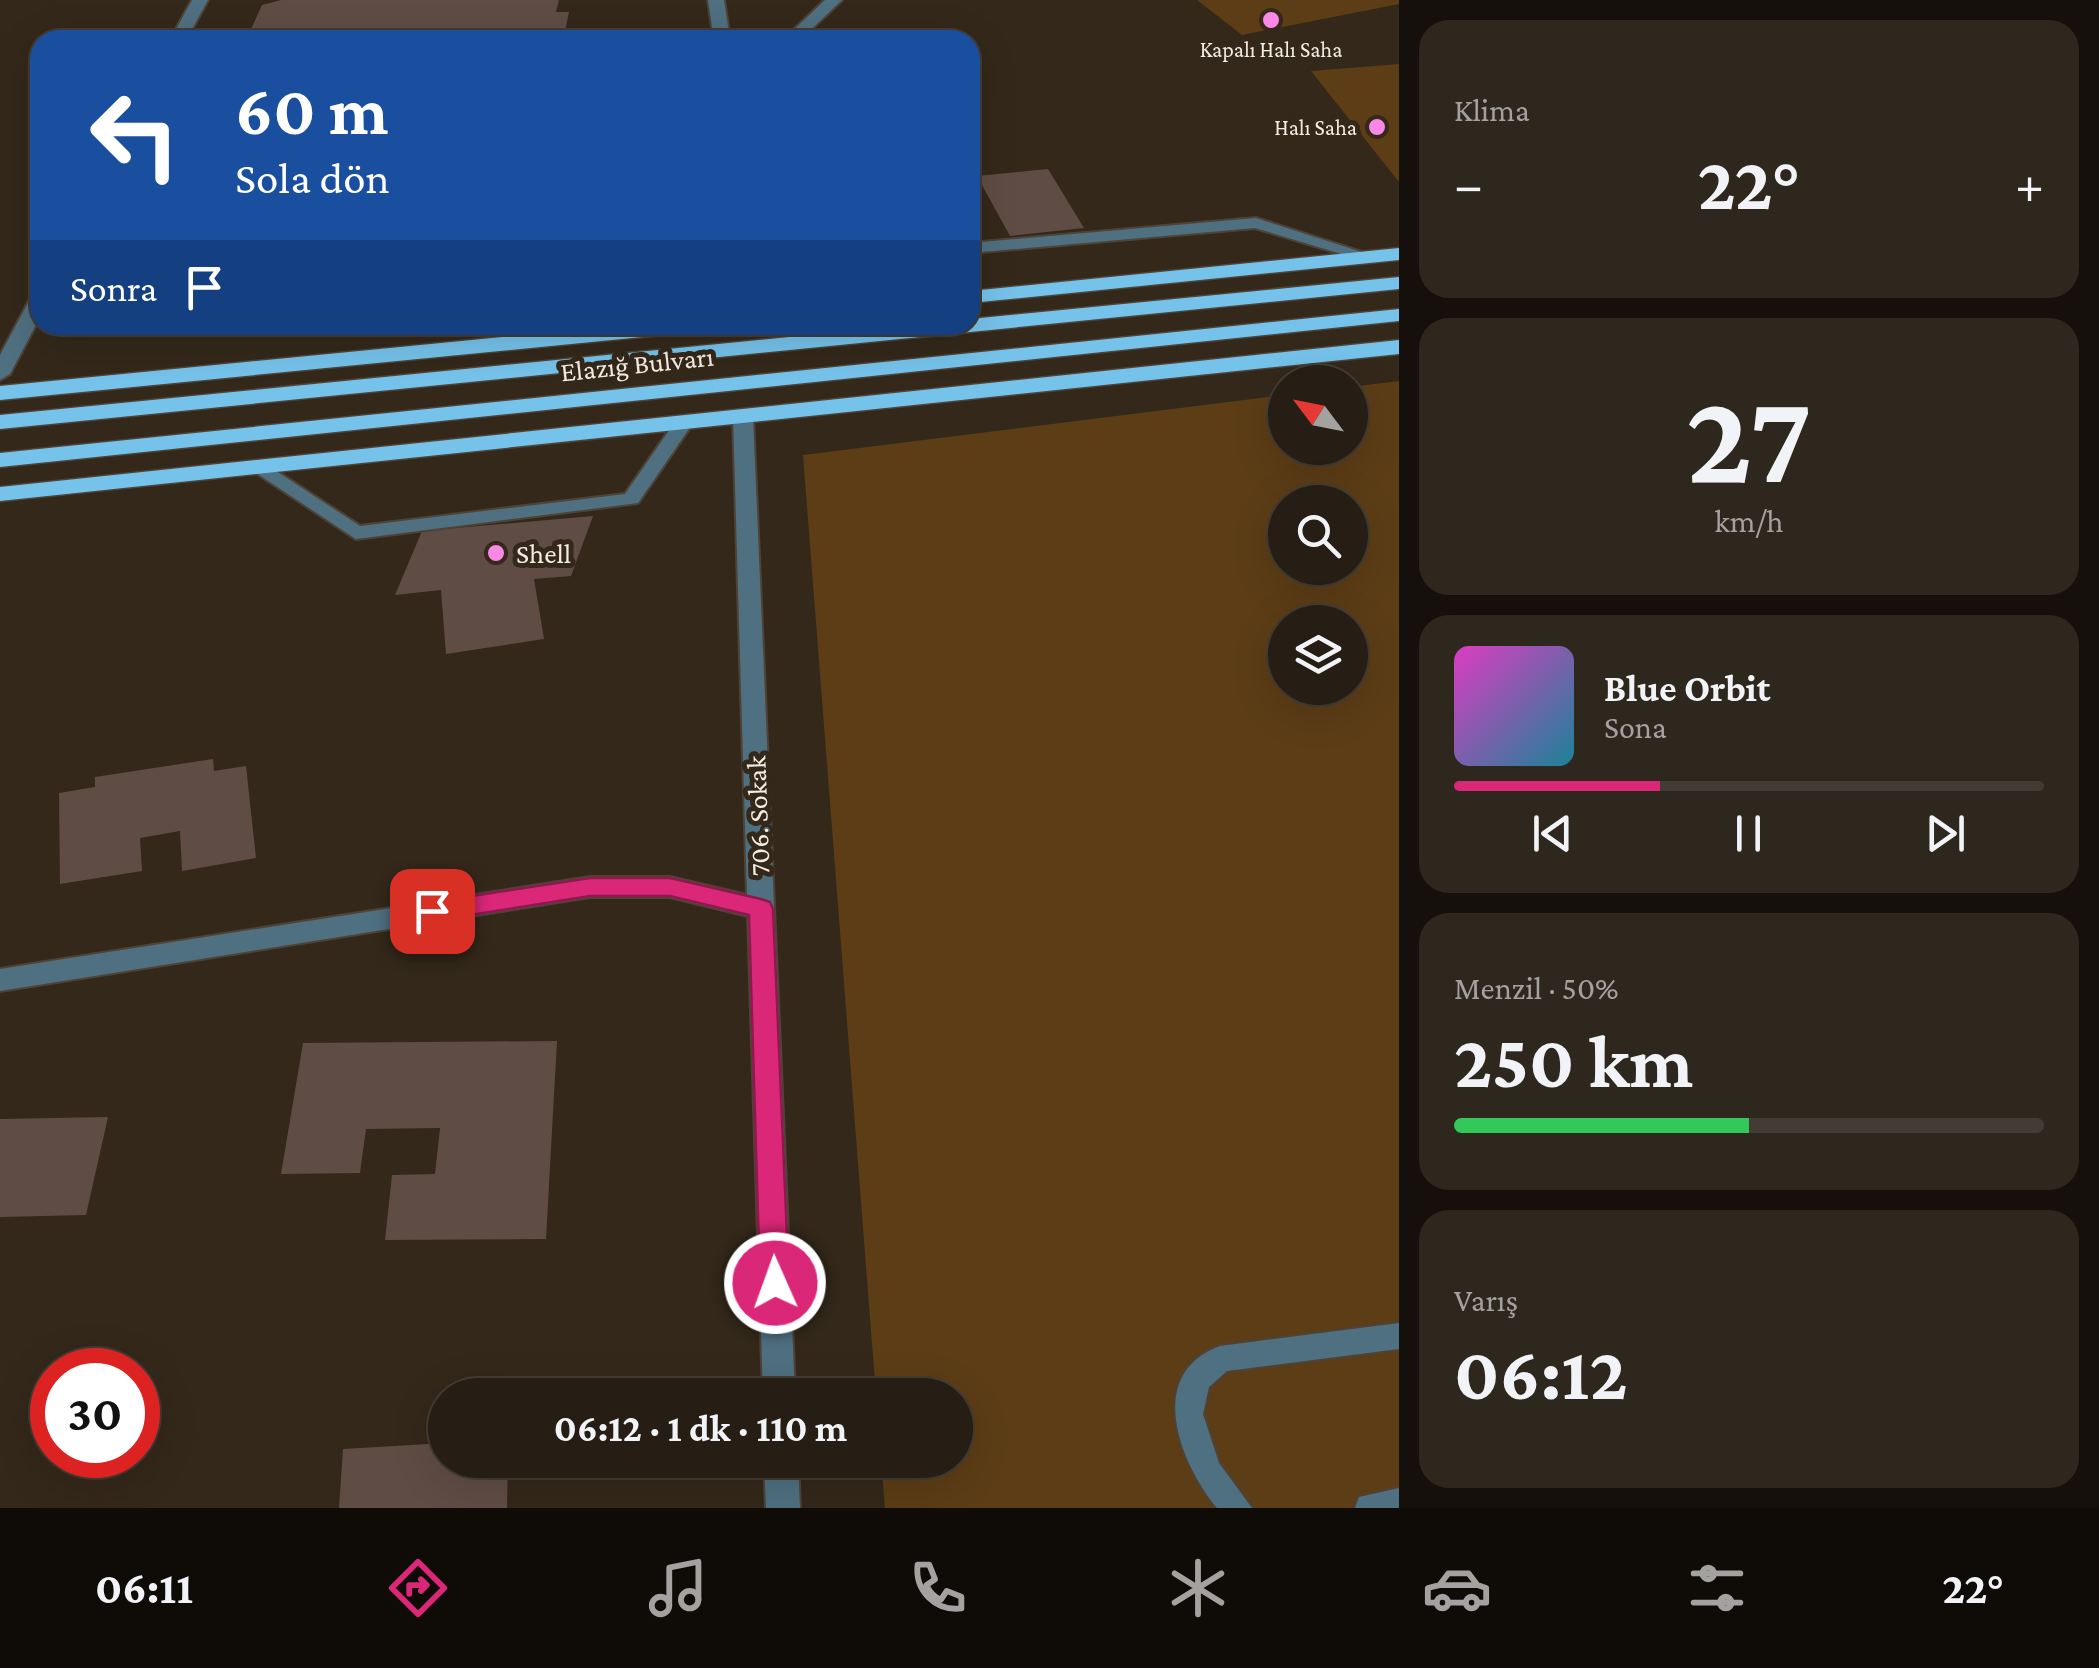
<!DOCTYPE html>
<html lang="tr">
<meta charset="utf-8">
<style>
body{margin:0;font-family:"Crimson Pro",serif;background:#2e271d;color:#f1f3f6;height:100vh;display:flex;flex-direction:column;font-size:38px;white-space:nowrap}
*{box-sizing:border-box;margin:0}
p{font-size:32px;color:#a4a2a0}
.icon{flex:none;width:55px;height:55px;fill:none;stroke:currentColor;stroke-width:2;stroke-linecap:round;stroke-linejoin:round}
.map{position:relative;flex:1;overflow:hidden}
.panel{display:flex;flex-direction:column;gap:20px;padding:20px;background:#15100b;width:700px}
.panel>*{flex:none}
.banner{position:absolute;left:30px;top:30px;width:950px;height:305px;border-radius:30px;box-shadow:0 10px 40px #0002,0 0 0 2px #423c34;background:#1a4fa0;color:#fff;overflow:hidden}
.needle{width:65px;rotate:302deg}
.tools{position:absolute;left:1268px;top:365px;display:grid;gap:20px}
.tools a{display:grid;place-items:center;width:100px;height:100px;border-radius:50%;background:#261e14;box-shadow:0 10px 40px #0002,0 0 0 2px #423c34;font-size:50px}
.speed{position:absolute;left:30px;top:1348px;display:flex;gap:20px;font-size:50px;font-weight:700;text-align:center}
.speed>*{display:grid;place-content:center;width:130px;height:130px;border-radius:50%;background:#261e14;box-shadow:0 10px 40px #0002,0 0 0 2px #423c34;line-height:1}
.speed .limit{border:15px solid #d22;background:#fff;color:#111}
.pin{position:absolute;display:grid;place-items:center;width:85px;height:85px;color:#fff;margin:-42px;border-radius:20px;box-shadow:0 5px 15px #0006}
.me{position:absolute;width:110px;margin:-55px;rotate:358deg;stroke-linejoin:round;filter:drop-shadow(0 0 8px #0008)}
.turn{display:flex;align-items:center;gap:35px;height:210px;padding:0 40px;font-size:45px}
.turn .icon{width:130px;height:130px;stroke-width:2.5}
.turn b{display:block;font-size:70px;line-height:85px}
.then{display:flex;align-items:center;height:95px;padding:0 40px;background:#0003;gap:20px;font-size:38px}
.big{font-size:75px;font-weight:700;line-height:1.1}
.panel .tile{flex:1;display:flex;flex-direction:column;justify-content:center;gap:15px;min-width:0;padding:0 35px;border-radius:30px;background:#2e271d}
.panel .dial{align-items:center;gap:0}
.dial b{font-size:130px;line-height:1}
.song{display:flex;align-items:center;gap:30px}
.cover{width:120px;height:120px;border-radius:15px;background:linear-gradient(135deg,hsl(310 70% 55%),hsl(190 70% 35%))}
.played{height:10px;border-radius:5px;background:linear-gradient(90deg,#db2777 35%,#423c34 35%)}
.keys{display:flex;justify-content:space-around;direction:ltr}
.heat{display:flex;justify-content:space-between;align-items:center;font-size:55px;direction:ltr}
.charge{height:15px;border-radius:8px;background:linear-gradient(90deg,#34c759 50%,#423c34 0)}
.trip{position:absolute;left:428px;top:1378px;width:545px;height:100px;border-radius:50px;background:#261e14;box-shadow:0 10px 40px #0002,0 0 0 2px #423c34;font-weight:700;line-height:100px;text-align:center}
.tabs{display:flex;height:160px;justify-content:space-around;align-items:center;background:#0f0c08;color:#a4a2a0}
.tabs .icon{width:70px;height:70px}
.tabs .active{color:#db2777}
.tabs b{font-size:45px;color:#f1f3f6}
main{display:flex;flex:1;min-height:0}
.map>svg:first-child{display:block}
.green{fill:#5c3d16;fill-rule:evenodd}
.building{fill:#5f4c45}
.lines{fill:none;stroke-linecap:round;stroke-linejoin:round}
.service-casing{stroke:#4e4336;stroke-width:4}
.minor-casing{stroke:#4e4336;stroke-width:4}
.trunk-casing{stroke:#4e4336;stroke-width:3}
.service{fill:#4f7081;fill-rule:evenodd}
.minor{fill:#4f7081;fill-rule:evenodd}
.trunk{fill:#75c2ea;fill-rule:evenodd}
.route{fill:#db2777;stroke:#8e194d;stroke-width:2.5}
.poi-dot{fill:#fb87e6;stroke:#33281a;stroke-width:4}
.labels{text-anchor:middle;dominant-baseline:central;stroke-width:10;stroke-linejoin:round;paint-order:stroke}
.far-poi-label{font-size:22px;fill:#f4ece3;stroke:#33281a}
.street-label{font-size:28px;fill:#f4ece3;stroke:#33281a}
.poi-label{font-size:28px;fill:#f4ece3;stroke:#33281a;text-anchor:start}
</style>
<main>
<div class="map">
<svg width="1399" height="1508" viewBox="0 0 1399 1508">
<rect width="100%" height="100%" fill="#33281a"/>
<g class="green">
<path d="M1197 0H1399V4L1242 35Z"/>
<path d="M1399 64V182L1311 71Z"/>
<path d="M1399 381V1508H885L881 1460H955V1395H876L803 455 1285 395V448H1350V387ZM1285 502H1350V568H1285ZM1285 622H1350V688H1285Z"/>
</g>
<g class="building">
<path d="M281 0H559L556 12H569L564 36H577L576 40H246L262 5Z"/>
<path d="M1048 169 1084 228 1010 236 977 176Z"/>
<path d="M593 516 571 576 534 579 544 639 446 654 441 590 395 595 422 531Z"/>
<path d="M213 759 214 771 246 766 256 858 182 871 180 831 140 838 142 871 60 884 59 793 95 787V777Z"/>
<path d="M557 1041 546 1239 385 1240 392 1175 435 1174 440 1128 366 1129 360 1173 281 1174 303 1043Z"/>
<path d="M108 1117 86 1215 0 1217V1119Z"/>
<path d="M445 1443V1460H508L507 1508H339L343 1449Z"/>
</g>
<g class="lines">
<defs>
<g id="service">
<path d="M1256 218 1377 257 1368 262 1255 228 970 253V243Z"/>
<path d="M684 417 693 423 638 503 356 539 247 467 257 461 264 463 360 526 625 494 677 419Z"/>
<path d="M1399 1323V1349L1227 1371 1209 1387 1203 1414 1219 1463 1252 1508H1217C1180 1463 1144 1374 1220 1346Z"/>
<path d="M1399 1488V1508H1355L1359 1497Z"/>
</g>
<g id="minor">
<path d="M192 0H208L186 40H170Z"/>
<path d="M708 0H724L730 40H714Z"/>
<path d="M825 0H842L800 40H783Z"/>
<path d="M40 293V317L10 374 0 380V355L30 299Z"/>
<path d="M743 411 753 417 795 1395H763L748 916 670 897H590L0 991V969L590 877H670L747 895 733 417Z"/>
<path d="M764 1460H798L800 1508H766Z"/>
</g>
<g id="trunk">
<path d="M1399 248V260L970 303V291Z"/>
<path d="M1399 277V289L0 429V415L910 325H970V319Z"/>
<path d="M1399 309V321L0 467V453Z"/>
<path d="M626 325H704L693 332 0 400V386Z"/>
<path d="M1399 340V354L0 501V487Z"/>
</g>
</defs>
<use href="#service" class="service-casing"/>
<use href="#minor" class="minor-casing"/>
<use href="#trunk" class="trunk-casing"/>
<use href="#service" class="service"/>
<use href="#minor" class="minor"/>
<use href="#trunk" class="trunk"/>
</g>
<path class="route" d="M590 878H670L761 899 770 902 773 909 789 1283 785 1292 775 1295 765 1292 760 1283 749 915 670 896H590L432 921 424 918 420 911 424 905 432 902Z"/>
<g class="poi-dot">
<circle cx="1271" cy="20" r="10"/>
<circle cx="1377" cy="127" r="10"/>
<circle cx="496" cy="553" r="10"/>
</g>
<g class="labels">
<g class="far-poi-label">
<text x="1271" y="49">Kapalı Halı Saha</text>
<text x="1357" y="127" text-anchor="end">Halı Saha</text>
</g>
<g class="street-label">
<text transform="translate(637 364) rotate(-6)">Elazığ Bulvarı</text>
<text transform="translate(758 816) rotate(-92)">706. Sokak</text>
</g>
<g class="poi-label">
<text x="516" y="553">Shell</text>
</g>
</g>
</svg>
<div class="tools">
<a><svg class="needle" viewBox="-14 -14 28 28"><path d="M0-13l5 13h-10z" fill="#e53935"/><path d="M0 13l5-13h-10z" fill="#a4a2a0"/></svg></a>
<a><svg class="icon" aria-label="search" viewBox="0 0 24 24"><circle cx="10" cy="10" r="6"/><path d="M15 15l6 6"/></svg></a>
<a><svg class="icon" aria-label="layers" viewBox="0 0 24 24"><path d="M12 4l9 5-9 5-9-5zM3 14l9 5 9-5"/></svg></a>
</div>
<div class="speed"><div class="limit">30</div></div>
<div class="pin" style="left:432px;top:911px;background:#d93025"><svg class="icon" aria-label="arrive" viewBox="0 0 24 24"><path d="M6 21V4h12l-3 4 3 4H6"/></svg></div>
<svg class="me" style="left:775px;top:1283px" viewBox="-20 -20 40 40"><circle r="17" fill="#db2777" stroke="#fff" stroke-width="3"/><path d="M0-11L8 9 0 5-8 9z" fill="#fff"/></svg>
<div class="trip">06:12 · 1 dk · 110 m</div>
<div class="banner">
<div class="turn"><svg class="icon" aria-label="left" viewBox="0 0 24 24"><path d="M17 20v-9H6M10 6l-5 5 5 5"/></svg><div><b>60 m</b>Sola dön</div></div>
<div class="then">Sonra<svg class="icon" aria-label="arrive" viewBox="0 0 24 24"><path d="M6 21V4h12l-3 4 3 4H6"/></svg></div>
</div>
</div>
<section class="panel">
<div class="tile"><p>Klima</p>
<div class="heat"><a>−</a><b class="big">22°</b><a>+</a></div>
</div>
<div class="tile dial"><b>27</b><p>km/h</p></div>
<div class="tile">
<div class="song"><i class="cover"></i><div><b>Blue Orbit</b><p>Sona</p></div></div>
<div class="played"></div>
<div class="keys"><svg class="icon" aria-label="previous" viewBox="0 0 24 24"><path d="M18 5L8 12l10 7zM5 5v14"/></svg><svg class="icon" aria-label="pause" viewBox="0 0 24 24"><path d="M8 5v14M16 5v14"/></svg><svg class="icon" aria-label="next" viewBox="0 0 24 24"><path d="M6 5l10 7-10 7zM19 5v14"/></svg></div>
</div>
<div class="tile"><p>Menzil · 50%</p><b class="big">250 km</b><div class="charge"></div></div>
<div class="tile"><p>Varış</p><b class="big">06:12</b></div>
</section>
</main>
<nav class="tabs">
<b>06:11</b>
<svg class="icon active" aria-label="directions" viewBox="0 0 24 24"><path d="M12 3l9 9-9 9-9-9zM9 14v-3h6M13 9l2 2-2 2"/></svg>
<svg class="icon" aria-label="music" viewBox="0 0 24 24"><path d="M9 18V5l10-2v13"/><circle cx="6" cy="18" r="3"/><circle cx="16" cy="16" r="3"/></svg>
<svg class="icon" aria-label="phone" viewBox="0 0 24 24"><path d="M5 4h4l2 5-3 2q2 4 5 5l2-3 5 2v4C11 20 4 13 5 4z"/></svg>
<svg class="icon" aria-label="climate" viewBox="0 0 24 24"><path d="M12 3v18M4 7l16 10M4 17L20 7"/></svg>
<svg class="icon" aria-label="car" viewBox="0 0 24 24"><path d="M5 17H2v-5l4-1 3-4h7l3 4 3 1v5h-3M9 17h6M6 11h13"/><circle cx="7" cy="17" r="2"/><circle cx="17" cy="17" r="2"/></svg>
<svg class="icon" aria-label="filters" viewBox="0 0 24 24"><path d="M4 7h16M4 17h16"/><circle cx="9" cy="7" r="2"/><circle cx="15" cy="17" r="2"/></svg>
<b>22°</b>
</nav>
